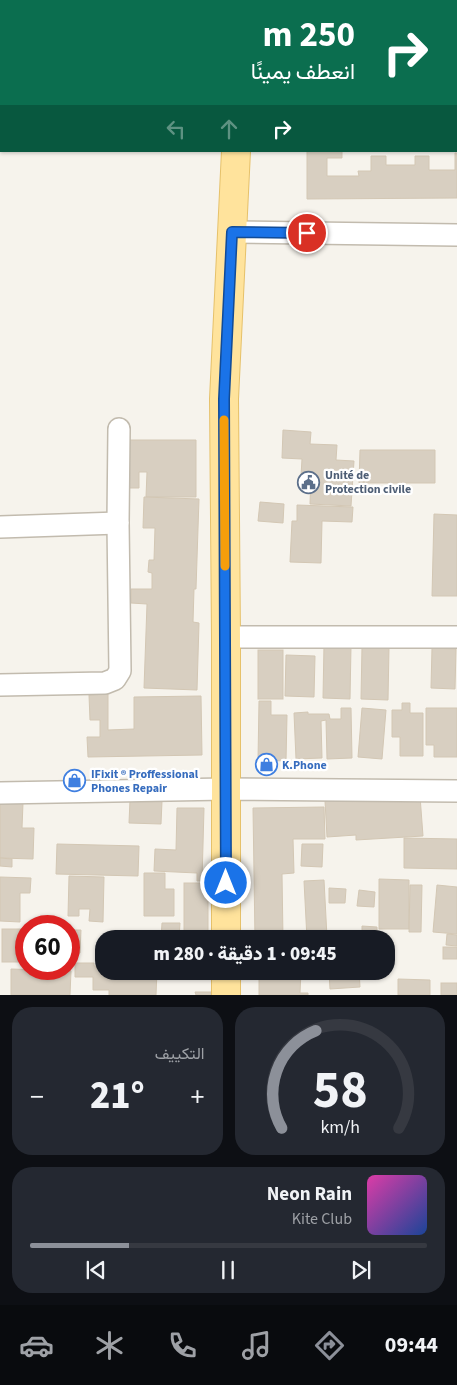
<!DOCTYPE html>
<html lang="ar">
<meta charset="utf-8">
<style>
body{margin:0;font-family:"Source Sans 3",Vazirmatn,sans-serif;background:#242831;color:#f1f3f6;direction:rtl;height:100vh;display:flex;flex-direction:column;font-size:19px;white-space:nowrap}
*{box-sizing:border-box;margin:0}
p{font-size:16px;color:#9ea1a6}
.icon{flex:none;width:28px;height:28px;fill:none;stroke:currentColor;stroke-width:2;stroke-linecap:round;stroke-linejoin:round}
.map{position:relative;height:995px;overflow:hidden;direction:ltr}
.details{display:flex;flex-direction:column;gap:12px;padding:12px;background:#0d0f14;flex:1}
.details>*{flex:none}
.hud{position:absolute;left:0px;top:0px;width:458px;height:152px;box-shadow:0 1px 4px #0004;direction:rtl;background:#0b6e4f;color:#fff;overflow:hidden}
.speed{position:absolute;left:15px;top:915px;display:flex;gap:10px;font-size:25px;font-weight:700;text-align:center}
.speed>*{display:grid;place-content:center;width:65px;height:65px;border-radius:50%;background:#171b24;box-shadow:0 1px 4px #0004;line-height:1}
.speed .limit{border:8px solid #d22;background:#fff;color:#111}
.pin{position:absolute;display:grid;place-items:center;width:42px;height:42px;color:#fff;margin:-21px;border:2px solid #fff;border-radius:50%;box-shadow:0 1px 5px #0007}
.me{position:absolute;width:55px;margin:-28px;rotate:0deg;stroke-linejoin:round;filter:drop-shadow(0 0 4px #0008)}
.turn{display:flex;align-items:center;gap:18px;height:105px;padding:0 20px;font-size:22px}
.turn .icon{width:65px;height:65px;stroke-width:2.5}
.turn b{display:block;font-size:35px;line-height:42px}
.lanes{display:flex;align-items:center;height:48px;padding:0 20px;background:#0003;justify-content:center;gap:25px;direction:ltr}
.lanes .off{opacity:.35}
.big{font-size:38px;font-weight:800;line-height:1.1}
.details .widget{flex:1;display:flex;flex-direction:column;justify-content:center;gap:8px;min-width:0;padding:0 18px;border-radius:20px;background:#242831}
.details .dial{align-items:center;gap:0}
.dial svg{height:130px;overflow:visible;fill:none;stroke:#363941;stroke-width:7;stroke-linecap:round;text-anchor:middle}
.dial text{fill:#f1f3f6;stroke:none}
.song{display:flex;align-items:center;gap:15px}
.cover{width:60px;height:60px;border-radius:8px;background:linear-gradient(135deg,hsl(320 70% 55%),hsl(220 70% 35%))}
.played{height:5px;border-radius:2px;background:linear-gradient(90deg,#8c9099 25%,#363941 25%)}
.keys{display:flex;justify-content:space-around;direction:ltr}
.heat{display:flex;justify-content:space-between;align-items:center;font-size:28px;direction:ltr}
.details .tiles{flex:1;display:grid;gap:12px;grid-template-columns:1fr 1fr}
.widget:last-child{grid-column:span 2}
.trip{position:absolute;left:95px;top:930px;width:300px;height:50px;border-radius:20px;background:#171b24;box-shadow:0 1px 4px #0004;font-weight:800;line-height:50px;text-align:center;direction:rtl}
.tab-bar{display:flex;height:80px;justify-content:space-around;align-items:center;background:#090b0e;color:#9ea1a6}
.tab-bar .icon{width:35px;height:35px}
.tab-bar .current{color:#8c9099}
.tab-bar b{font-size:22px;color:#f1f3f6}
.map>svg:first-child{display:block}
.building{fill:#d8cfc1;stroke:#d3c7b4}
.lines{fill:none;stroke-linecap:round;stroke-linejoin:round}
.lane-casing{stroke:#c2bbae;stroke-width:12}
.street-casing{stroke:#c2bbae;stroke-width:24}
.primary-casing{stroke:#e6c16a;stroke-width:30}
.lane{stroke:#fff;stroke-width:10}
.street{stroke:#fff;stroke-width:21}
.primary{stroke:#ffe39c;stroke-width:28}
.route-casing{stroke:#114b97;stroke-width:12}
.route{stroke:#1a73e8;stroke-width:9}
.slow{stroke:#f59e0b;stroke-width:9}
.labels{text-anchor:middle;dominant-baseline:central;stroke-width:4.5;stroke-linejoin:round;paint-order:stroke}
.service-label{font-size:12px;font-weight:bold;fill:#4e5e75;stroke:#fff;text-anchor:start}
.shop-label{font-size:12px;font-weight:bold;fill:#366cbe;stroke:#fff;text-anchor:start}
</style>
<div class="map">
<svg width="457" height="995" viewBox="0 0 457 995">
<rect width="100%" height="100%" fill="#f6f3ec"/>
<g class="building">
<path d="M307 151H342V158H327V176H359L358 171H371V156H386V165H415V156H429V170H455V153H457V198L307 199Z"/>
<path d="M283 430 311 432 310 444 337 445 336 460 354 461 351 506 310 504 311 476H301L302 459 282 458Z"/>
<path d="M130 440H196V497H146L147 472H139V488H129Z"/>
<path d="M360 450H435V483H359Z"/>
<path d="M144 497 199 499 196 589H194L193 622 199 623 197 690 144 688 147 604 131 603V589H152V573L148 572 149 560H154L155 528H143Z"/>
<path d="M260 502 284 504 283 523 258 521Z"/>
<path d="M297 505 353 507 352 522 322 521 321 563 290 562 292 521H297Z"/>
<path d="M434 514 457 515V596H432Z"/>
<path d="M324 645 351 646 350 699 323 698Z"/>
<path d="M362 647H389L388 700 361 699Z"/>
<path d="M432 648 456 649 455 689 431 688Z"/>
<rect x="258" y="650" width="25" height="49"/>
<path d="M286 655 315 656 314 697 285 696Z"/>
<path d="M108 694V730L134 729V697L201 696 202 755 88 757 87 737H100V720H90L89 695Z"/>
<path d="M259 701H271V715H287L286 761 258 760Z"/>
<path d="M402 703H410V713H423V756H400V737H392V710H402Z"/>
<path d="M341 708H351L352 758 327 759 326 720 321 721 322 758 296 759 294 713 308 712V714H329L330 719H341Z"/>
<path d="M362 708 386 710 382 759 358 757Z"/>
<path d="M426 708H457V757H434V745H426Z"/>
<path d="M420 796 423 836 356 840V835L327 837 325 801 355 798 356 801Z"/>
<path d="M130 800 162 801 161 824 129 823Z"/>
<path d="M0 803H23L22 828H34L33 859 0 858Z"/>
<path d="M324 807 325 839H293L294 873 282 874 283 939H255L253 808Z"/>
<path d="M177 808H204L202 881H197V873L154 871 155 849 176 850Z"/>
<path d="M404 838 457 839V869L404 868Z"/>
<path d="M57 844 139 846 138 876 56 874Z"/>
<path d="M302 844H323L322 867 301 866Z"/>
<path d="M0 858 12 859V867L0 866Z"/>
<path d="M144 873H165V889H174V916H144Z"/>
<path d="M69 876 104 877 103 922 89 921 90 909H79V916H68Z"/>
<path d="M0 877 31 878 30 893H20V922L0 921Z"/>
<path d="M379 879 409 880V929H379Z"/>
<path d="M324 880 327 937 358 936V939H307L304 881Z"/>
<rect x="184" y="883" width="24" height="56"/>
<path d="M410 885H422L421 932H409Z"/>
<path d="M437 885 457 887V934L433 932Z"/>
<path d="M329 888 346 889 345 903H329Z"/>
<path d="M359 890 375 892 374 907 357 906Z"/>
<path d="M162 923H180L179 939H161Z"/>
<path d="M362 926 377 927V938H362Z"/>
<rect x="2" y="929" width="24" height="33"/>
<path d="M69 930H81L80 953H69Z"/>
<path d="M447 934 457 935V946L446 945Z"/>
<rect x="443" y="947" width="14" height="12"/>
<path d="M75 963H94V966H104V971H157L156 995H109V990H93V977H75Z"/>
<path d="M11 969 71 971 70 995H11Z"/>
<path d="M259 971H301L300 993H308V995H259Z"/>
<path d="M329 971H359L360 987 330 989Z"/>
<path d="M398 979 430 980V995H398Z"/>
<rect x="441" y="983" width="16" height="12"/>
<path d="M195 992H211V995H196Z"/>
</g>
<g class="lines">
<defs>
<path id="lane" d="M179 1 181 0"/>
<g id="street">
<path d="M48 1V0"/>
<path d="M321 1V0"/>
<path d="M0 25H1"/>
<path d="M456 53H457"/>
<path d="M456 103H457"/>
<path d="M232 232 457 235"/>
<path d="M0 527 118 523"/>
<path d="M226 637H457"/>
<path d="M0 685 105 683 115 679 120 671 118 523 119 429"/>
<path d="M0 793 226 789 457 791"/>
</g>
<g id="primary">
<path d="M234 0V1"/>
<path d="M226 939V637L224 399 236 151"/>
<path d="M226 995V971"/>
</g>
</defs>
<use href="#lane" class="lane-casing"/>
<use href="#street" class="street-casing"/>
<use href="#primary" class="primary-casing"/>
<use href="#lane" class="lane"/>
<use href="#street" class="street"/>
<use href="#primary" class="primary"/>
</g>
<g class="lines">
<defs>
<path id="route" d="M226 883 224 399 232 232 307 233"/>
</defs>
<use href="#route" class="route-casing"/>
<use href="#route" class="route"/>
<path class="slow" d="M224 420 225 566"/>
</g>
<defs>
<symbol id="civic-ring" viewBox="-11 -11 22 22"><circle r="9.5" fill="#fff" stroke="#5c6f8a" stroke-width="1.5"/><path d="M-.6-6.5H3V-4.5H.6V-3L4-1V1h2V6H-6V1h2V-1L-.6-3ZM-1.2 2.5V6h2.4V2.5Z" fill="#5c6f8a"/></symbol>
<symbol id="shop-ring" viewBox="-11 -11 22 22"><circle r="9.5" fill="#fff" stroke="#3f7fe0" stroke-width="1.5"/><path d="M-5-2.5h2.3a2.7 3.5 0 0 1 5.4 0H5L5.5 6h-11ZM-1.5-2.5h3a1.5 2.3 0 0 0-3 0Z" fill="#3f7fe0"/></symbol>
</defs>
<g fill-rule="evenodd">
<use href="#civic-ring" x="296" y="470" width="25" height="25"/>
<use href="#shop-ring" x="254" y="752" width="25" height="25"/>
<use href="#shop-ring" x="62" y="768" width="25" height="25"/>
</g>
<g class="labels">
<g class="service-label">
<text x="325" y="475">Unité de<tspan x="325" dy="14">Protection civile</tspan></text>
</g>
<g class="shop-label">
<text x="282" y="765">K.Phone</text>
<text x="91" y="774">IFixit ® Proffessional<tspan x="91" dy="14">Phones Repair</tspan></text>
</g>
</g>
</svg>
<div class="speed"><div class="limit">60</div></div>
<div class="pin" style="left:307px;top:233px;background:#d93025"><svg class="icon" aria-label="arrive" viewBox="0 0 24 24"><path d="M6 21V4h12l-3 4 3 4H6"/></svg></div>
<svg class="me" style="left:226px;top:883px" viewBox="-20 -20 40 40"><circle r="17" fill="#1a73e8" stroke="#fff" stroke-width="3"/><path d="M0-11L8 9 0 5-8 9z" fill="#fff"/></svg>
<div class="trip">09:45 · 1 دقيقة · 280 m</div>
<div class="hud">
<div class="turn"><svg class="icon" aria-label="right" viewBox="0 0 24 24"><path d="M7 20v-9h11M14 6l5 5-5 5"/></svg><div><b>250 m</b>انعطف يمينًا</div></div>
<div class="lanes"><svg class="icon off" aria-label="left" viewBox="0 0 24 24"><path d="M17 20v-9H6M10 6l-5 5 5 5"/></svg><svg class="icon off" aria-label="ahead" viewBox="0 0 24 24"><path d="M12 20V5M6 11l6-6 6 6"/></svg><svg class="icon" aria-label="right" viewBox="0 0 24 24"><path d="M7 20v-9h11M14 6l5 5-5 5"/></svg></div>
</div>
</div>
<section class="details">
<div class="tiles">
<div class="widget dial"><svg viewBox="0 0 100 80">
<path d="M14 69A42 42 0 1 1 86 69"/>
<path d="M14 69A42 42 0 0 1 35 9" stroke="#8c9099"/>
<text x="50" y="56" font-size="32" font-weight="700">58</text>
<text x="50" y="72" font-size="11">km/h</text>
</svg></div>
<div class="widget"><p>التكييف</p>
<div class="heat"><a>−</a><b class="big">21°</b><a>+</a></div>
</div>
<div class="widget">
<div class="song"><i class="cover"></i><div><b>Neon Rain</b><p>Kite Club</p></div></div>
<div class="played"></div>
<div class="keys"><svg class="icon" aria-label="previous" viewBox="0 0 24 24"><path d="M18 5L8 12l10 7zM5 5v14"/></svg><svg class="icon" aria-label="pause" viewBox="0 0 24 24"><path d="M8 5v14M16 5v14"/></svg><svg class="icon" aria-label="next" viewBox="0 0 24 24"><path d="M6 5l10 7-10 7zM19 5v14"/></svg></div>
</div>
</div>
</section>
<nav class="tab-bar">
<b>09:44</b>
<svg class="icon current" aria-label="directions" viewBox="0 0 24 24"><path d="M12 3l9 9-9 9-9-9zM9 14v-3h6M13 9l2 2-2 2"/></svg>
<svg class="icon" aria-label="music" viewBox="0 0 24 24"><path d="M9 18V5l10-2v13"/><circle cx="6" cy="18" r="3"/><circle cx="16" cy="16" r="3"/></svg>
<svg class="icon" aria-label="phone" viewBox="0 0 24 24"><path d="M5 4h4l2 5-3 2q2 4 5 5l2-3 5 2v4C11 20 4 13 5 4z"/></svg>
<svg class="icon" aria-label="climate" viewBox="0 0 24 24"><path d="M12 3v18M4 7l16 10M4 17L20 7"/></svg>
<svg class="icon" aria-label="car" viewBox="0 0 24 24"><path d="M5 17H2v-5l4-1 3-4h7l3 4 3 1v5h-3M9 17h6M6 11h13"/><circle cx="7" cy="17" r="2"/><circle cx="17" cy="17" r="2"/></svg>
</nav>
